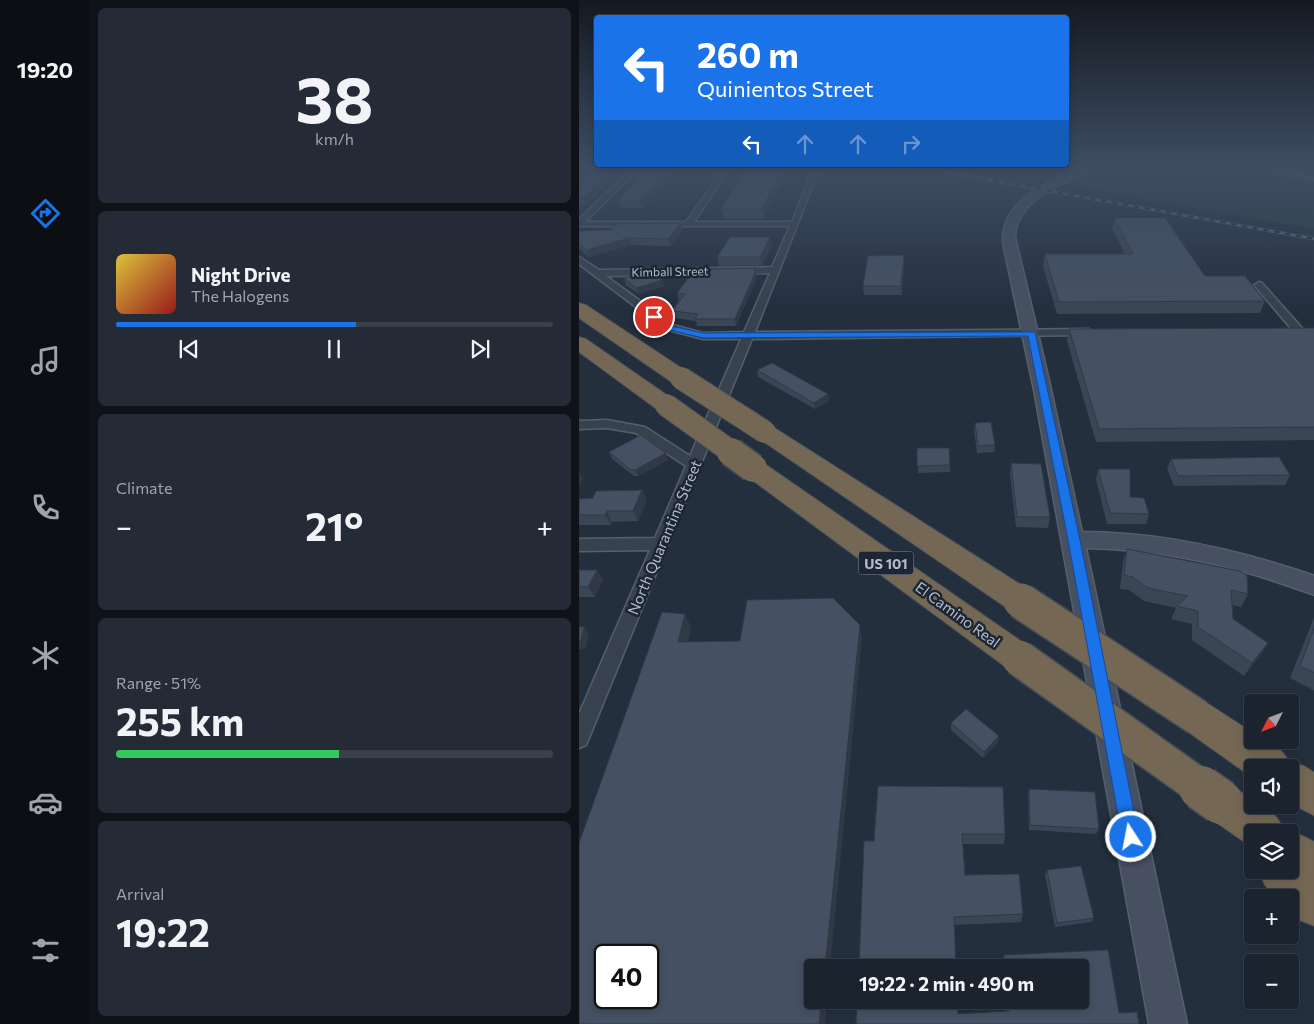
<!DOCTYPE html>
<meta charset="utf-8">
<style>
body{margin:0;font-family:Commissioner,sans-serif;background:#242b36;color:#f1f3f6;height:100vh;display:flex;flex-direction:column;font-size:19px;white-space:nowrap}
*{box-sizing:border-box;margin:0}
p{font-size:16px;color:#a0a4aa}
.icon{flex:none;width:28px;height:28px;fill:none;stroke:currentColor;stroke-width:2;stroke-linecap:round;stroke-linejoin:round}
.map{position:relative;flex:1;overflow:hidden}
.details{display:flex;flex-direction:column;gap:8px;padding:8px;background:#0f1319;width:489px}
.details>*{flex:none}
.banner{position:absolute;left:15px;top:15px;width:475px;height:152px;border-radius:5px;box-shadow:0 2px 8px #0003,0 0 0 1px #39404a;background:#1a73e8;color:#fff;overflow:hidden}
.needle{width:32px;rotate:228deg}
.controls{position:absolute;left:665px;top:694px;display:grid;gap:10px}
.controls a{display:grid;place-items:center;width:55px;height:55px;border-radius:5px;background:#1b232e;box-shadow:0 2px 8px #0003,0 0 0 1px #39404a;font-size:25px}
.speed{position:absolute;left:15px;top:944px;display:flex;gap:10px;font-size:25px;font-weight:700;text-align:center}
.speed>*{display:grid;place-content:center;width:65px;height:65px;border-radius:50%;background:#1b232e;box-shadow:0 2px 8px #0003,0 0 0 1px #39404a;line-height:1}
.speed .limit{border:2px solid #111;border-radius:8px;background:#fff;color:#111}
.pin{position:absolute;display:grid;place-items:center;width:42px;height:42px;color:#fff;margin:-21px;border:2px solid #fff;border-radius:50%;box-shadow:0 1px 5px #0007}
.me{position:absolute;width:55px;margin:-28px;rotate:349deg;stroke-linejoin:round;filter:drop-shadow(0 0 4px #0008)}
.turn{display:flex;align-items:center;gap:18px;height:105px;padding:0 20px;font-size:22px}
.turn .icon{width:65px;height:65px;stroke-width:2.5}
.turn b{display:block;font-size:35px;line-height:42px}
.lanes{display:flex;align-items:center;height:48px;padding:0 20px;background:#0003;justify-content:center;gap:25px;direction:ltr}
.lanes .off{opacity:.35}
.big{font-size:38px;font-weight:700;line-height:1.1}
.details .tile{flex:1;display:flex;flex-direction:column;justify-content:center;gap:8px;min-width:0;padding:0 18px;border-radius:8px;background:#242b36}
.details .dial{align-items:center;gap:0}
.dial b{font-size:65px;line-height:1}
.song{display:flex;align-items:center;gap:15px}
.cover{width:60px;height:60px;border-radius:8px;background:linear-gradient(135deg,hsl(50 70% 55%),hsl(0 70% 35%))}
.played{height:5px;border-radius:2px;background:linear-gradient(90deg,#1a73e8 55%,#39404a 55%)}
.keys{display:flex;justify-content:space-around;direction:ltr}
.heat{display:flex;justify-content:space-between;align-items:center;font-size:28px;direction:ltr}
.charge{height:8px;border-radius:4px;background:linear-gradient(90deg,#34c759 51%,#39404a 0)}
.trip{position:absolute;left:225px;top:959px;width:285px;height:50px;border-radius:5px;background:#1b232e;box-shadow:0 2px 8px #0003,0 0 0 1px #39404a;font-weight:700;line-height:50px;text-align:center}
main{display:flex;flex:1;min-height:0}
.dock{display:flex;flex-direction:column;width:90px;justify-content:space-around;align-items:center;background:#0b0e12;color:#a0a4aa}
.dock .icon{width:35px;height:35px}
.dock .on{color:#1a73e8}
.dock b{font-size:22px;color:#f1f3f6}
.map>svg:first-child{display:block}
.green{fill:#263c3f}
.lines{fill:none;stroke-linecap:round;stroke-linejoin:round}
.street-casing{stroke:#565f6c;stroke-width:3}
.secondary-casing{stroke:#565f6c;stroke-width:3}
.primary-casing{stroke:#414a57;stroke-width:2}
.highway-casing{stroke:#434c59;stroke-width:2}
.street{fill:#38414e;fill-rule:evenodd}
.secondary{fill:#465061;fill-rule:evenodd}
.primary{fill:#56606e;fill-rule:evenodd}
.highway{fill:#746855;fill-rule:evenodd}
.rail-casing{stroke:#5a6575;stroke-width:3}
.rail{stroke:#1d2633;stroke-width:2;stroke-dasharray:5.5;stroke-linecap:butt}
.highway-bridge-far3-casing{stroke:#434c59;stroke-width:24;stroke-linecap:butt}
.highway-bridge-far2-casing{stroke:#434c59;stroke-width:31;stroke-linecap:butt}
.highway-bridge-far1-casing{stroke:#434c59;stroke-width:38;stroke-linecap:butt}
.highway-bridge-casing{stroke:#434c59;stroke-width:47;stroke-linecap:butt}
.highway-bridge-far3{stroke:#746855;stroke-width:22}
.highway-bridge-far2{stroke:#746855;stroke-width:28}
.highway-bridge-far1{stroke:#746855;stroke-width:35}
.highway-bridge{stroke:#746855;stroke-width:44}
.wall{fill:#3b4654}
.shaded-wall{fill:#303945}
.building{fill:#455162;stroke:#303945;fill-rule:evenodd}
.route{fill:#1a73e8;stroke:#114b97}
.labels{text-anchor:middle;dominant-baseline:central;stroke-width:5;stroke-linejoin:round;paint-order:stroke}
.far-street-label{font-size:12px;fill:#b4bcc9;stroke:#1d2633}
.shield{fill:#1d2633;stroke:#878f9c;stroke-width:1}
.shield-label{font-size:14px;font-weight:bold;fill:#b4bcc9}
.street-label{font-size:15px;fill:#b4bcc9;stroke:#1d2633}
</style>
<main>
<nav class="dock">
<b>19:20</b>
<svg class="icon on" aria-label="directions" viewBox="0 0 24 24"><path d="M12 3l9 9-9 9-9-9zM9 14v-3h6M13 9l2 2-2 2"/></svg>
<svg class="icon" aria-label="music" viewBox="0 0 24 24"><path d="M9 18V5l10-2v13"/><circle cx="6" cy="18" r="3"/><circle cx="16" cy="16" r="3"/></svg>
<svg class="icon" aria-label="phone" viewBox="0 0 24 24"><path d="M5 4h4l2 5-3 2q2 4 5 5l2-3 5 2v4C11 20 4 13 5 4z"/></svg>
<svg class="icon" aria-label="climate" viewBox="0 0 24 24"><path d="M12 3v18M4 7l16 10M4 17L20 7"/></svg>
<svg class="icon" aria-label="car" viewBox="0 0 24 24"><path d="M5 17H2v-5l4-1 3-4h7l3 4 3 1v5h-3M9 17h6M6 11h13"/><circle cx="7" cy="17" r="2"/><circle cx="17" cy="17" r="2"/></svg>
<svg class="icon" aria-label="filters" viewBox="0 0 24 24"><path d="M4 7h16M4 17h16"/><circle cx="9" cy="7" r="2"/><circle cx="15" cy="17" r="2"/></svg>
</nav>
<section class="details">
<div class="tile dial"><b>38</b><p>km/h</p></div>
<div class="tile">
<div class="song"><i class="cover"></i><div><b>Night Drive</b><p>The Halogens</p></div></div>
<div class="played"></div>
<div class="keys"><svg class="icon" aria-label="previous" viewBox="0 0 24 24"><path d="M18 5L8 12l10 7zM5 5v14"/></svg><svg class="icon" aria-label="pause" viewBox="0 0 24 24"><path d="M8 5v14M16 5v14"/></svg><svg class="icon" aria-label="next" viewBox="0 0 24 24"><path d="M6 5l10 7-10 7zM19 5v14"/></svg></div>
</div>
<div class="tile"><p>Climate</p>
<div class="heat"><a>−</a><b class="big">21°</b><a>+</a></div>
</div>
<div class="tile"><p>Range · 51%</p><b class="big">255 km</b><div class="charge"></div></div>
<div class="tile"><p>Arrival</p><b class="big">19:22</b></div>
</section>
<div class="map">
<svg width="736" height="1024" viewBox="0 0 736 1024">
<rect width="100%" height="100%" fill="#242f3e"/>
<path class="green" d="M525 167H660L735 183V229L488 185Z"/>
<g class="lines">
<defs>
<g id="street">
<path d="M55 167H62L6 222H107L146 167H152L115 222H213L235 167H241L176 332 510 329 515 332 510 335 173 339 10 738 7 745 0 748V714L71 550 0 551V539L76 538 107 466 57 433 28 428 0 429V421L28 420 66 427 111 456 162 339H124L86 329 0 264V257L20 270 193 267 211 226H0V219ZM191 273 165 332 124 333 94 325 27 276Z"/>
<path d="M680 282 683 283 723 328 724 330 723 332H715L677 287 675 285Z"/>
</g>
<path id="secondary" d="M506 167H519C513 173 502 175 494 179 469 190 437 206 436 237L469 376 503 532C583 532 660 550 736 576V595C715 588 694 580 673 574 619 558 563 549 507 548L608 1024H570L455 390 424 243C421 199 473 180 506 167Z"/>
<path id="primary" d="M672 167H693L736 175V182L677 170Z"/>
<g id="highway">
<path d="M0 303 7 305 110 373 113 378 110 383 102 385 94 383 0 318Z"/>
<path d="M0 337 7 339 95 400 98 405 95 410 87 412 79 410 0 352Z"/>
<path d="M186 425 194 427 447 588 452 597 447 606 436 610 425 606 178 437 174 432 178 427Z"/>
<path d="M174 460 183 462 452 648 457 658 452 668 440 673 428 668 165 474 161 468 165 462Z"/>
<path d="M618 700 631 705 674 733V740C687 740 704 748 709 761L725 766 736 773V816L711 803V768H674V778L605 729 600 717 605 705Z"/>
<path d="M642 782 656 788 674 800V805C690 805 700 818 706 832L711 830 736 842V926L720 920 711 912V898H697L686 885 679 870H711V832H674V848L628 816 622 802 628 788Z"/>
</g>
</defs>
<use href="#street" class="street-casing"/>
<use href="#secondary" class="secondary-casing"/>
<use href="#primary" class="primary-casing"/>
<use href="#highway" class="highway-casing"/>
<use href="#street" class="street"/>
<use href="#secondary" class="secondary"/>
<use href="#primary" class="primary"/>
<use href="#highway" class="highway"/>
<defs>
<path id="rail" d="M338 167 736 239"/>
</defs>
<use href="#rail" class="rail-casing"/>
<use href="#rail" class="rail"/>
<defs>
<g id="highway-bridge-far3">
<path d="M102 378 186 432"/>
<path d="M87 405 154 453"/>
</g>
<g id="highway-bridge-far2">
<path d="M152 452 174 468"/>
<path d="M436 597 444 602"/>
</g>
<g id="highway-bridge-far1">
<path d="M442 601 618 717"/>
<path d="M440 658 624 789"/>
</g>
<path id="highway-bridge" d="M622 788 642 802"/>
</defs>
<use href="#highway-bridge-far3" class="highway-bridge-far3-casing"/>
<use href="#highway-bridge-far2" class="highway-bridge-far2-casing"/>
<use href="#highway-bridge-far1" class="highway-bridge-far1-casing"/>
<use href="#highway-bridge" class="highway-bridge-casing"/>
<use href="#highway-bridge-far3" class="highway-bridge-far3"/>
<use href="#highway-bridge-far2" class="highway-bridge-far2"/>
<use href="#highway-bridge-far1" class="highway-bridge-far1"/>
<use href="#highway-bridge" class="highway-bridge"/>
</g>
<g class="wall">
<path d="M0 167H26L22 171H32L35 178 6 205H0Z"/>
<path d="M64 167H141L140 168 99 170 64 208H42L39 200 62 176 60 171Z"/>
<path d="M169 167H210L185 219H145L142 209Z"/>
<path d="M535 218 626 276 686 301 681 313 478 314 464 266 466 254H546L533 229Z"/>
<path d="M102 223 104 230 91 246 52 245 10 257 0 249V231L32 230Z"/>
<path d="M191 237 193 246 183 265 140 266 138 257Z"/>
<path d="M325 255V264L323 295H285L284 286Z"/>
<path d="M176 268 178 278 157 326H118L117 321 95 318 93 311 100 300 98 293 131 271Z"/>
<path d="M45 278 83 280 85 286 60 294 47 285Z"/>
<path d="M736 328V440L517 442 488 341 490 329Z"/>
<path d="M178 370 249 394 250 401 236 409 179 377Z"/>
<path d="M396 423 416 445 415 452 398 453 395 429Z"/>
<path d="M338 448 371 465V472L339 473Z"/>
<path d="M30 452 89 460 59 476H55L33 459Z"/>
<path d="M592 459 711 475 706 485 595 486 588 469Z"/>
<path d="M432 463 471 517 469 528 437 527 431 474Z"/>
<path d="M519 469 570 514 567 524H528L517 479Z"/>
<path d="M63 490 68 501 59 521 33 522 32 525H0V499L14 498Z"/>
<path d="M548 549 669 594 662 607 653 605 654 619 689 643 681 656 665 676 613 640V624L592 619 597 608 565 601 550 590 541 589 544 562Z"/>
<path d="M0 570H18L24 580 16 597H0Z"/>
<path d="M736 615V691L711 678Z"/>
<path d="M372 723 419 742 404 758 372 730Z"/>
<path d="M299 786 426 834 425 844H384L386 875 444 914 442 922 375 925 295 841Z"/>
<path d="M450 789 520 829 517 834 450 830 449 794Z"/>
<path d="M468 870 515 918 512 922 476 927 466 875Z"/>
<path d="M529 950 540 1013 558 1012 560 1024H277L278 1000H378L379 1014 427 1011 426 1000H501V968H423V962L425 955Z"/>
</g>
<g class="shaded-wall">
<path d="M15 167H26L13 179 10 171Z"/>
<path d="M93 167H98L99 170 64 208 61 200Z"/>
<path d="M204 167H210L185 219 183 208Z"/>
<path d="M32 171 35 178 6 205 3 198Z"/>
<path d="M102 223 104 230 91 246 89 239Z"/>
<path d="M191 237 193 246 183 265 181 257Z"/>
<path d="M50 238 52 245 10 257 7 250Z"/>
<path d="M325 255V264L323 295 322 286Z"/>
<path d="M176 268 178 278 157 326 156 319Z"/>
<path d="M83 280 85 286 60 294 57 288Z"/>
<path d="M249 394 250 401 236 409 235 403Z"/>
<path d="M87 453 89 460 59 476 56 470Z"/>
<path d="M0 472 4 479 0 486Z"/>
<path d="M63 490 68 501 59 521 54 511Z"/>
<path d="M28 511 33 522 32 525 26 515Z"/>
<path d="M18 570 24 580 16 597 9 587Z"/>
<path d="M106 614 112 627 106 655 99 642Z"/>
<path d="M281 625 283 638 251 968H246Z"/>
<path d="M5 626 10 633 7 648 0 650V642Z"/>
<path d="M689 643 681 656 665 676 673 663Z"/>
<path d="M420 736 419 742 404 758 405 752Z"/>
<path d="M243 1000H248L246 1024H240Z"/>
</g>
<g class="building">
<path d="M0 167H15L10 171H32L3 198H0Z"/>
<path d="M64 167H93L61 200H39L67 170 60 171Z"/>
<path d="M169 167H204L183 208 142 209Z"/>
<path d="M535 218H586L626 276H666L686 301 480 302 466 254H554Z"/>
<path d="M102 223 89 239 50 238 7 250 0 244V231L32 230 37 224Z"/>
<path d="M151 237H191L181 257H138Z"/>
<path d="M325 255 322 286H284L289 256Z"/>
<path d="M176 268 175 271H177L156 319H116L119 314 93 311 106 294 98 293 114 272 131 271 133 269Z"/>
<path d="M71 271 83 280 57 288 45 278Z"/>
<path d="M736 328V427L520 429 490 329Z"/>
<path d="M193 363 249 394 235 403 178 370Z"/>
<path d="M412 422 416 445 399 446 396 423Z"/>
<path d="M62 435 87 453 56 470H52L30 452Z"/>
<path d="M338 448H370L371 465 338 466Z"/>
<path d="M700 457 711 475 599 476 592 459Z"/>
<path d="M432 463 462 464 471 517H438Z"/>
<path d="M519 469H551V497L565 498 570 514 531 513Z"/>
<path d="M63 490 54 511H28L26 515H0V499L14 498 17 491Z"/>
<path d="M548 549 661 571 668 575 669 594 652 590 654 619 689 643 673 663 619 627V611L598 606 609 596 569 588 554 577 545 575Z"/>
<path d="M0 570H18L9 587H0Z"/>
<path d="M254 598 281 625 246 968H234V1000H243L240 1024H0V843L83 612 106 614 99 642 161 641 168 600ZM26 955H69V998H26Z"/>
<path d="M5 626 2 641 0 642V627Z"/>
<path d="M736 626V673L721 666Z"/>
<path d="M387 709 420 736 405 752 372 723Z"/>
<path d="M299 786 424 787 426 834H383L386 875 440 874 444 914 375 917 377 968H280L285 841H295Z"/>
<path d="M450 789 516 792 520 829 451 825Z"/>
<path d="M502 866 515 918 478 923 468 870Z"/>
<path d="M529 950 540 1013 558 1012 560 1024H277L278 1000H378L379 1014 430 1011 429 1000H501V968H426L425 955Z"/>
</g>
<linearGradient id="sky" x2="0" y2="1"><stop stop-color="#141a22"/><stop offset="0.54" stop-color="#3f4d63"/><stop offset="1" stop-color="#3f4d63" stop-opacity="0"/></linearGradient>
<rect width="736" height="310" fill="url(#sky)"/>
<path class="route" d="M75 314 92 326 124 333 456 332 501 540 560 837 558 843 552 846 545 843 543 837 489 540 449 336 124 338 87 329 72 318 71 317Z"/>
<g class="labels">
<g class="far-street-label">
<text transform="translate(91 271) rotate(-1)">Kimball Street</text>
</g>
<rect class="shield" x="279.5" y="551.5" width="55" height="23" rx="4"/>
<g class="shield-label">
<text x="307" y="563">US 101</text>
</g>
<g class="street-label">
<text transform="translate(85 537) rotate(-67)">North Quarantina Street</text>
<text transform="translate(379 614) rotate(36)">El Camino Real</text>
</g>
</g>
</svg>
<div class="controls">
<a><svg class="needle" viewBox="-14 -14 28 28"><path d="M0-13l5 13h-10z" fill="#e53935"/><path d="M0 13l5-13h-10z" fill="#a0a4aa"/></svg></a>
<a><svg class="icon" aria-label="sound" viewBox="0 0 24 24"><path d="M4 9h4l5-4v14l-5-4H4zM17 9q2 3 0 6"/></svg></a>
<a><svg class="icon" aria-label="layers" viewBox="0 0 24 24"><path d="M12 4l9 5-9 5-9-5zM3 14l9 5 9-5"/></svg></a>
<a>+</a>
<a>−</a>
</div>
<div class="speed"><div class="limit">40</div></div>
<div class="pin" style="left:75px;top:317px;background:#d93025"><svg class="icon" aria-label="arrive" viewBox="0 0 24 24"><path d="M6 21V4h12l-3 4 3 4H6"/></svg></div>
<svg class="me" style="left:552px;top:837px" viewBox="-20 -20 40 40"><circle r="17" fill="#1a73e8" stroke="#fff" stroke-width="3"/><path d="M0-11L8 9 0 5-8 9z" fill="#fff"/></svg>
<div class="trip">19:22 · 2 min · 490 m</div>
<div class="banner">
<div class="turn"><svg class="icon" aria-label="left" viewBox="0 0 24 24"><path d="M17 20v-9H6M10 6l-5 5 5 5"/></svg><div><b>260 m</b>Quinientos Street</div></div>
<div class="lanes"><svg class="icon" aria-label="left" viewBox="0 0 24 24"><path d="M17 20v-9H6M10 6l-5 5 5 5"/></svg><svg class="icon off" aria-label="ahead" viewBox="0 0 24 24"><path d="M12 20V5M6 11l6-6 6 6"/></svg><svg class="icon off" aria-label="ahead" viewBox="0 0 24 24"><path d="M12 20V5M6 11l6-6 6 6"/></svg><svg class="icon off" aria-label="right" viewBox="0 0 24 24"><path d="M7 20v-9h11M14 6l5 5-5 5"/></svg></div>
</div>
</div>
</main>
